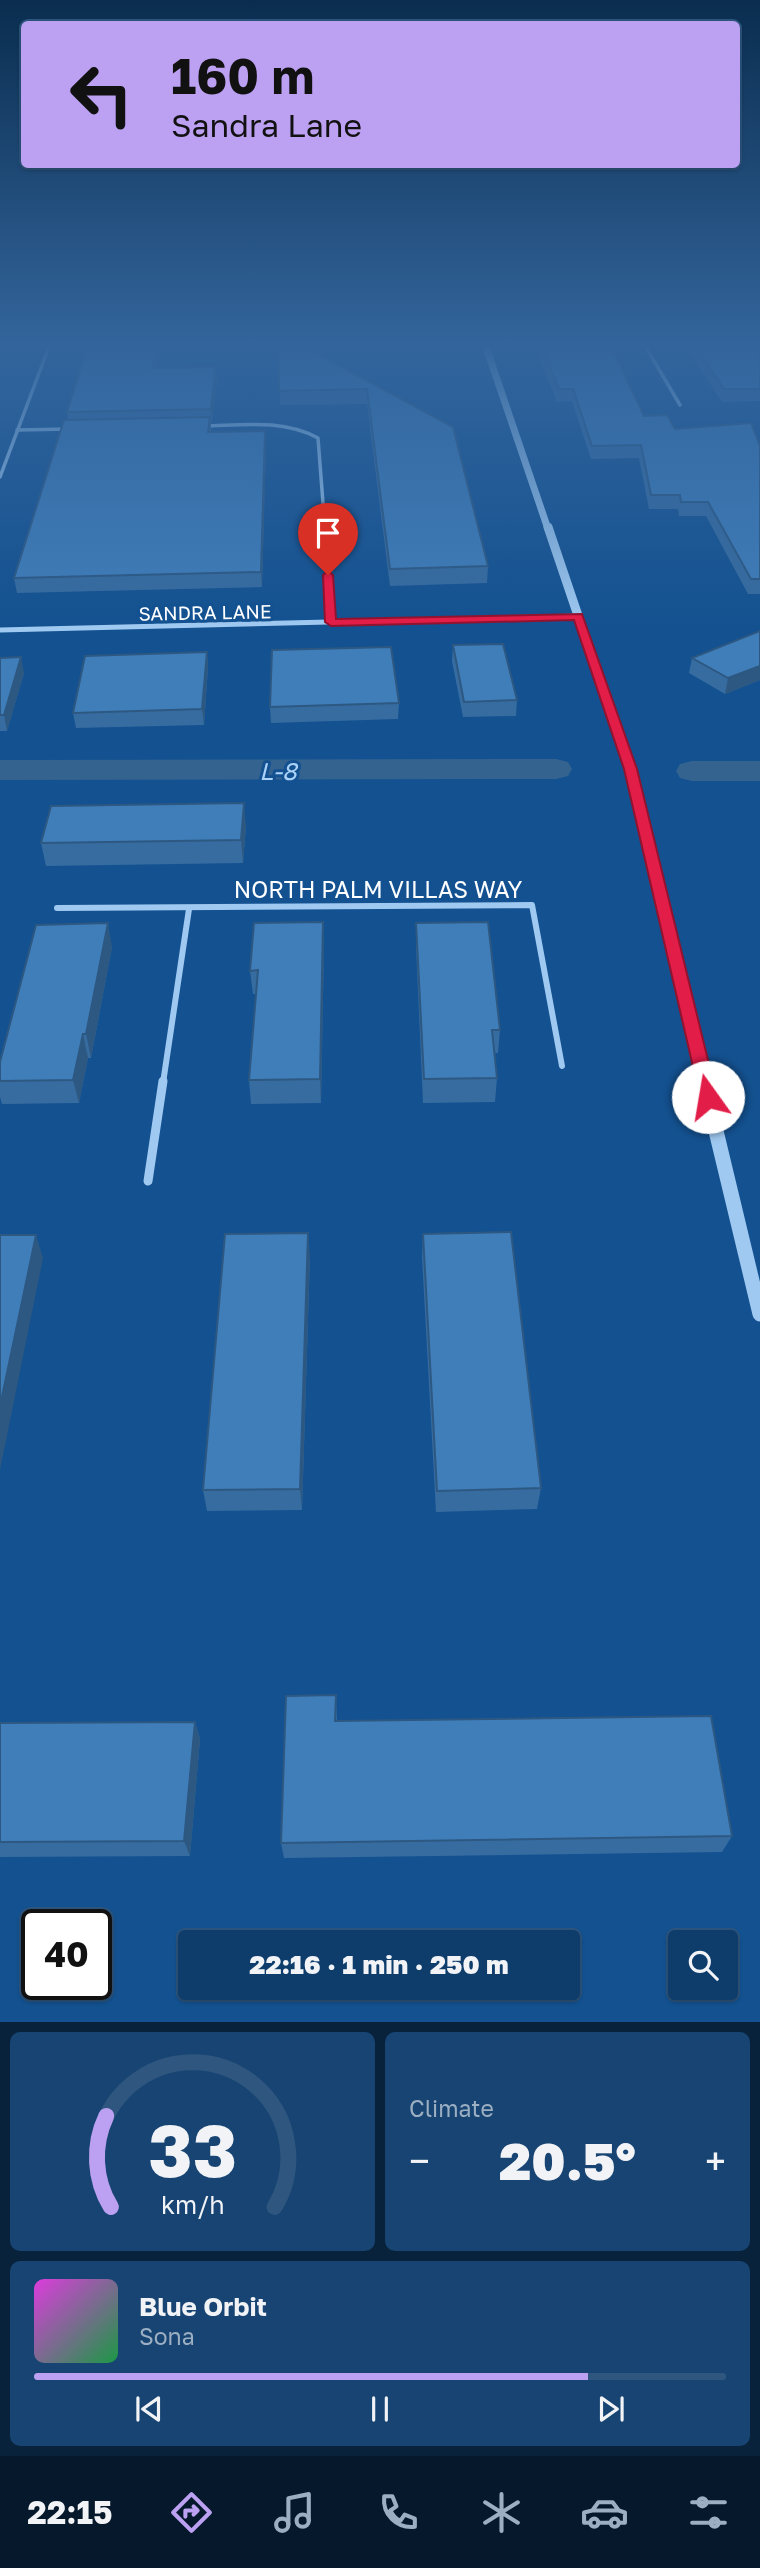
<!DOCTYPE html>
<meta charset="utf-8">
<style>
body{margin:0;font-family:"Golos Text",sans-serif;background:#174472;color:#f1f3f6;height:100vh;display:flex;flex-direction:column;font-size:26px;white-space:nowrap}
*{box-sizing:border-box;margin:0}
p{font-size:23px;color:#9baec2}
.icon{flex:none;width:38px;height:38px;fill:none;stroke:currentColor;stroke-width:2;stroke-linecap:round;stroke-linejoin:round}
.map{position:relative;height:2022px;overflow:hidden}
.details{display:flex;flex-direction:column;gap:10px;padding:10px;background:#08223b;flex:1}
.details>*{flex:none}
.banner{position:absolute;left:21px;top:21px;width:719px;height:147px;border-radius:7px;box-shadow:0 2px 5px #0004,0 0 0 2px #2e567f;background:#bca0f2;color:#111;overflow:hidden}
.controls{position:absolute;left:668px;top:1930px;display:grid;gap:14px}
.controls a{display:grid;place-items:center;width:70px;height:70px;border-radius:7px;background:#0e3d6c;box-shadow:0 2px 5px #0004,0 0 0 2px #2e567f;font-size:35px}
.speed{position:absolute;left:21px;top:1909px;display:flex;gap:14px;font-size:35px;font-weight:700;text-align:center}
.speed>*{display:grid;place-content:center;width:91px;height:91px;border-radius:50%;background:#0e3d6c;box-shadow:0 2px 5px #0004,0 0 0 2px #2e567f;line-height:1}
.speed .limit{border:4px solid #111;border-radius:10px;background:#fff;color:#111}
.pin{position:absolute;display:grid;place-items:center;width:60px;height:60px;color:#fff;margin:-72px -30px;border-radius:50% 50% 50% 0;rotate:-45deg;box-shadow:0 0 7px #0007}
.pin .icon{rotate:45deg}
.me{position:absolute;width:77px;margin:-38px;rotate:347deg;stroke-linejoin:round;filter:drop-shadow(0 0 5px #0008)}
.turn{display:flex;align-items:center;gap:24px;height:147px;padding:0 35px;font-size:32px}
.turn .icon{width:91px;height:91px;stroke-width:2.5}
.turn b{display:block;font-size:49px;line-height:60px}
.big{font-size:52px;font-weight:800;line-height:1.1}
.details .card{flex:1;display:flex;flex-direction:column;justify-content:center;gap:10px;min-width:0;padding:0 24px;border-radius:10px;background:#174472}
.details .dial{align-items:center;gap:0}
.dial svg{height:182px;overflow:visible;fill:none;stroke:#2e567f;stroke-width:7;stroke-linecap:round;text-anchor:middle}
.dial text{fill:#f1f3f6;stroke:none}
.song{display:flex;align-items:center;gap:21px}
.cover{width:84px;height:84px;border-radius:10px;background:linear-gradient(135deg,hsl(300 70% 55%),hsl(140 70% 35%))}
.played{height:7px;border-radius:4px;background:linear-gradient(90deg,#bca0f2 80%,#2e567f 80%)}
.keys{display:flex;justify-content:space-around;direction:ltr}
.heat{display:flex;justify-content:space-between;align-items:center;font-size:38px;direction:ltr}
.details .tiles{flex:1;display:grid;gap:10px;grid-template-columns:1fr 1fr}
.card:last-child{grid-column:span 2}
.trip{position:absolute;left:178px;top:1930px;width:402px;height:70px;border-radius:7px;background:#0e3d6c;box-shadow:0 2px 5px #0004,0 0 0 2px #2e567f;font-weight:800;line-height:70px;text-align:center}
.tab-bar{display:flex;height:112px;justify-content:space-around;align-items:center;background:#06182b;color:#9baec2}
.tab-bar .icon{width:49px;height:49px}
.tab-bar .active{color:#bca0f2}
.tab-bar b{font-size:32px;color:#f1f3f6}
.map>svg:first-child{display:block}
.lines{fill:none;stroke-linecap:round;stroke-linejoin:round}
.canal{fill:#356390;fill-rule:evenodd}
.minor-far3{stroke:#9fc9f1;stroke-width:3.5}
.minor-far2{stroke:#9fc9f1;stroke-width:5}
.minor-far1{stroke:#9fc9f1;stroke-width:6}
.minor{stroke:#9fc9f1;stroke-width:9}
.tertiary-far3{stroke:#9fc9f1;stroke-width:7}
.tertiary-far2{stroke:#9fc9f1;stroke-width:9}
.tertiary-far1{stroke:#9fc9f1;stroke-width:11}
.tertiary{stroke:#9fc9f1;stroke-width:15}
.wall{fill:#376ca0}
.shaded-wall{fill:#2d5882}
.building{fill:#407eba;stroke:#2d5882;stroke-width:2}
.route{fill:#e11d48;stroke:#92132f;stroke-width:2}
.labels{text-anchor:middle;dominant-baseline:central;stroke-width:6;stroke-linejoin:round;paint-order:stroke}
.far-street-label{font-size:19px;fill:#fff;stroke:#135190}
.street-label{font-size:23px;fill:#fff;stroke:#135190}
.water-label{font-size:24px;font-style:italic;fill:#abd3f8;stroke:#135190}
</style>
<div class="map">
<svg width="760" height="2022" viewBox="0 0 760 2022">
<rect width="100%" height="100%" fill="#135190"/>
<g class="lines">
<g class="canal">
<path d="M556 759 568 762 572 769 568 776 556 779 0 780V760Z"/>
<path d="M692 761H760V781H692L680 778 676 771 680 764Z"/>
</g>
<g class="minor-far3">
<path d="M644 344 680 405"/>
<path d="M204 426C243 425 282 419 318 438L325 529"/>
<path d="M17 430 69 429"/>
<path d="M0 477 50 344"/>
</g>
<g class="minor-far2">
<path d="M325 527 331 623"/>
<path d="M0 630 578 616"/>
</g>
<g class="minor-far1">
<path d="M57 908 532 905 562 1066"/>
<path d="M163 1083 189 909"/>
</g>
<path class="minor" d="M148 1181 163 1081"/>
<path class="tertiary-far3" d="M485 344 548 529"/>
<path class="tertiary-far2" d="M548 527 630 769"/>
<path class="tertiary-far1" d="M630 768 705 1083"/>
<path class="tertiary" d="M704 1081 760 1314"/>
</g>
<g class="wall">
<path d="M279 344H323L324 357 453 427 488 566 487 583 390 586 367 404 280 405Z"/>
<path d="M534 344H610L644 416 675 429 760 446V594H748L706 516H679L678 509H649L639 458 591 459 572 401 557 402Z"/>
<path d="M684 344H760V401L722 402Z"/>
<path d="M216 367 217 380 212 422H211V432L265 431 266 444 262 587 17 593 14 578 68 420 67 412 157 368Z"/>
<path d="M760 631V680L725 694 689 673 692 658Z"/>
<path d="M453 645 517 700 516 716 463 717 452 661Z"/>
<path d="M207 652 208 667 204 725 76 728 73 713Z"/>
<path d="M0 658 24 673 7 731H0Z"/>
<path d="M399 703 398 719 271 723 270 707Z"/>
<path d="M246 826 243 863 46 866 41 843Z"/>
<path d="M416 923 500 1030 498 1053H495L497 1078 495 1102 423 1103 416 947Z"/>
<path d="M324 945 321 1103 251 1104 249 1080 256 994H253L250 971Z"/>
<path d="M112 947 91 1058H88L79 1103 2 1104 0 1097V1062Z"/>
<path d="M423 1234 541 1488 537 1509 436 1512 422 1257Z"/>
<path d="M310 1256 302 1510 207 1511 203 1490Z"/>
<path d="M336 1695 337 1721 732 1836 722 1852 284 1858 281 1843Z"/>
<path d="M195 1722 200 1739 190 1856 0 1857V1723Z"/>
</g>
<g class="shaded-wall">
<path d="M160 344H165L153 381 152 368Z"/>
<path d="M216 367 217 380 212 422 211 409Z"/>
<path d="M265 431 266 444 262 587 261 572Z"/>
<path d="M207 652 208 667 204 725 202 709Z"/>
<path d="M21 657 24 673 7 731 4 715Z"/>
<path d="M760 666V680L725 694 728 678Z"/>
<path d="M244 803 246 826 243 863 241 840Z"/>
<path d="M323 922 324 945 321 1103 320 1079Z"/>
<path d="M108 923 112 947 91 1058 86 1034Z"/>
<path d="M83 1034 88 1058 79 1103 73 1080Z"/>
<path d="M308 1233 310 1256 302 1510 300 1489Z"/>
<path d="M36 1235 43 1258 0 1470V1406Z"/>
<path d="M195 1722 200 1739 190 1856 184 1841Z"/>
</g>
<g class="building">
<path d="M88 344H160L152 368 216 367 211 409 67 412Z"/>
<path d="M279 344H323V349H309L453 427 488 566 390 569 367 389 279 391Z"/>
<path d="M540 344H610L618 360 644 416 667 415 675 429 751 423 760 446V579H751L708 502H681L680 495H651L641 445 592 446 573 389H559Z"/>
<path d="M694 344H760V389H724Z"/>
<path d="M210 417 208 432 265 431 261 572 14 578 64 420Z"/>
<path d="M760 631V666L728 678 692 658Z"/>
<path d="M503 644 517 700 464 702 453 645Z"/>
<path d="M391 647 399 703 270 707 272 650Z"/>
<path d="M207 652 202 709 73 713 85 656Z"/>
<path d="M21 657 4 715H0V658Z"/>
<path d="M244 803 241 840 41 843 51 806Z"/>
<path d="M323 922 320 1079 249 1080 258 970 250 971 254 923Z"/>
<path d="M488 922 500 1030H492L497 1078 424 1079 416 923Z"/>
<path d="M108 923 86 1034H83L73 1080 0 1081V1062L36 925Z"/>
<path d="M511 1232 541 1488 437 1491 423 1234Z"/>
<path d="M308 1233 300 1489 203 1490 225 1234Z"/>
<path d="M0 1235H36L0 1406Z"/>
<path d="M336 1695 335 1721 711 1716 732 1836 281 1843 286 1696Z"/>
<path d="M195 1722 184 1841 0 1842V1723Z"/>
</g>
<linearGradient id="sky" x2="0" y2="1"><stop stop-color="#0a2d4f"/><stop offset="0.55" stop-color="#33659c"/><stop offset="1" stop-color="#33659c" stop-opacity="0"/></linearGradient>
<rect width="760" height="627" fill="url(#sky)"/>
<path class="route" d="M328 571 333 575 336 619 582 614 637 769 717 1097 714 1101 708 1103 700 1097 624 769 574 620 331 626 325 622 323 575Z"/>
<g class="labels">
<g class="far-street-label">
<text transform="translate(205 612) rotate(-1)">SANDRA LANE</text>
</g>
<g class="street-label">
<text x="378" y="889">NORTH PALM VILLAS WAY</text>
</g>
<g class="water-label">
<text x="278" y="770">L-8</text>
</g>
</g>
</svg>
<div class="controls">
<a><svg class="icon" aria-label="search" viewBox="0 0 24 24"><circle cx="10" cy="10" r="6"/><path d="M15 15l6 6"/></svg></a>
</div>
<div class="speed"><div class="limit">40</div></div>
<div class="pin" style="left:328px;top:575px;background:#d93025"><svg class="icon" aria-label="arrive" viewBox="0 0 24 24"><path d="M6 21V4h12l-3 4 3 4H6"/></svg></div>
<svg class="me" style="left:708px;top:1097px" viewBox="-20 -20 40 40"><circle r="19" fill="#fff"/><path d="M0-13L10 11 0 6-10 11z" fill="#e11d48"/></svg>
<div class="trip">22:16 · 1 min · 250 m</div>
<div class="banner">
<div class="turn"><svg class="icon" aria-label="left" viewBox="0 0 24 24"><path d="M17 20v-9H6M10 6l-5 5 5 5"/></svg><div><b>160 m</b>Sandra Lane</div></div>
</div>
</div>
<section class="details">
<div class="tiles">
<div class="card dial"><svg viewBox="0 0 100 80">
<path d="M14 69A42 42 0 1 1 86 69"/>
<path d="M14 69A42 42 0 0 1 12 29" stroke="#bca0f2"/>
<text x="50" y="56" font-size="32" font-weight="700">33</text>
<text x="50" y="72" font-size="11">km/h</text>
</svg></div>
<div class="card"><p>Climate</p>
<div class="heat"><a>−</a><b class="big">20.5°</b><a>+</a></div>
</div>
<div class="card">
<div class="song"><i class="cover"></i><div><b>Blue Orbit</b><p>Sona</p></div></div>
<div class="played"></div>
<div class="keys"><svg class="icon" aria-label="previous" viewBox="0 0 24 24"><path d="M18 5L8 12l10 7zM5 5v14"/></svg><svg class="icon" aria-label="pause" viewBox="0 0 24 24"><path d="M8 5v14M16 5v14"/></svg><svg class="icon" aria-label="next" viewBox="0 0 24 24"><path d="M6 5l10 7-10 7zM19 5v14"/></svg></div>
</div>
</div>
</section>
<nav class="tab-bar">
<b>22:15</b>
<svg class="icon active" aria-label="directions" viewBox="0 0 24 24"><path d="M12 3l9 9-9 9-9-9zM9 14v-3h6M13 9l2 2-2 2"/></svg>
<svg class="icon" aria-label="music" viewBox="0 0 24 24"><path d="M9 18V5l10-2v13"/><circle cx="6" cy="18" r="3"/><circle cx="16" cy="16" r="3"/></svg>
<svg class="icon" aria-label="phone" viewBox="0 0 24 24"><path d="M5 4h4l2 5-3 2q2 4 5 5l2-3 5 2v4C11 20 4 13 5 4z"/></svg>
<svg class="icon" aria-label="climate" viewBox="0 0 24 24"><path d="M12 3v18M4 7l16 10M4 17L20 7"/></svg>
<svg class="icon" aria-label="car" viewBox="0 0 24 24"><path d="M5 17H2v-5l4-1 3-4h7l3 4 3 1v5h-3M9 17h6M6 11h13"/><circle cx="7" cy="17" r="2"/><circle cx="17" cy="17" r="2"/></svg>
<svg class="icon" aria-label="filters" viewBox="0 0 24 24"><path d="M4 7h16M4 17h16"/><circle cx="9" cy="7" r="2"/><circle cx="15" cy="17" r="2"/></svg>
</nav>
